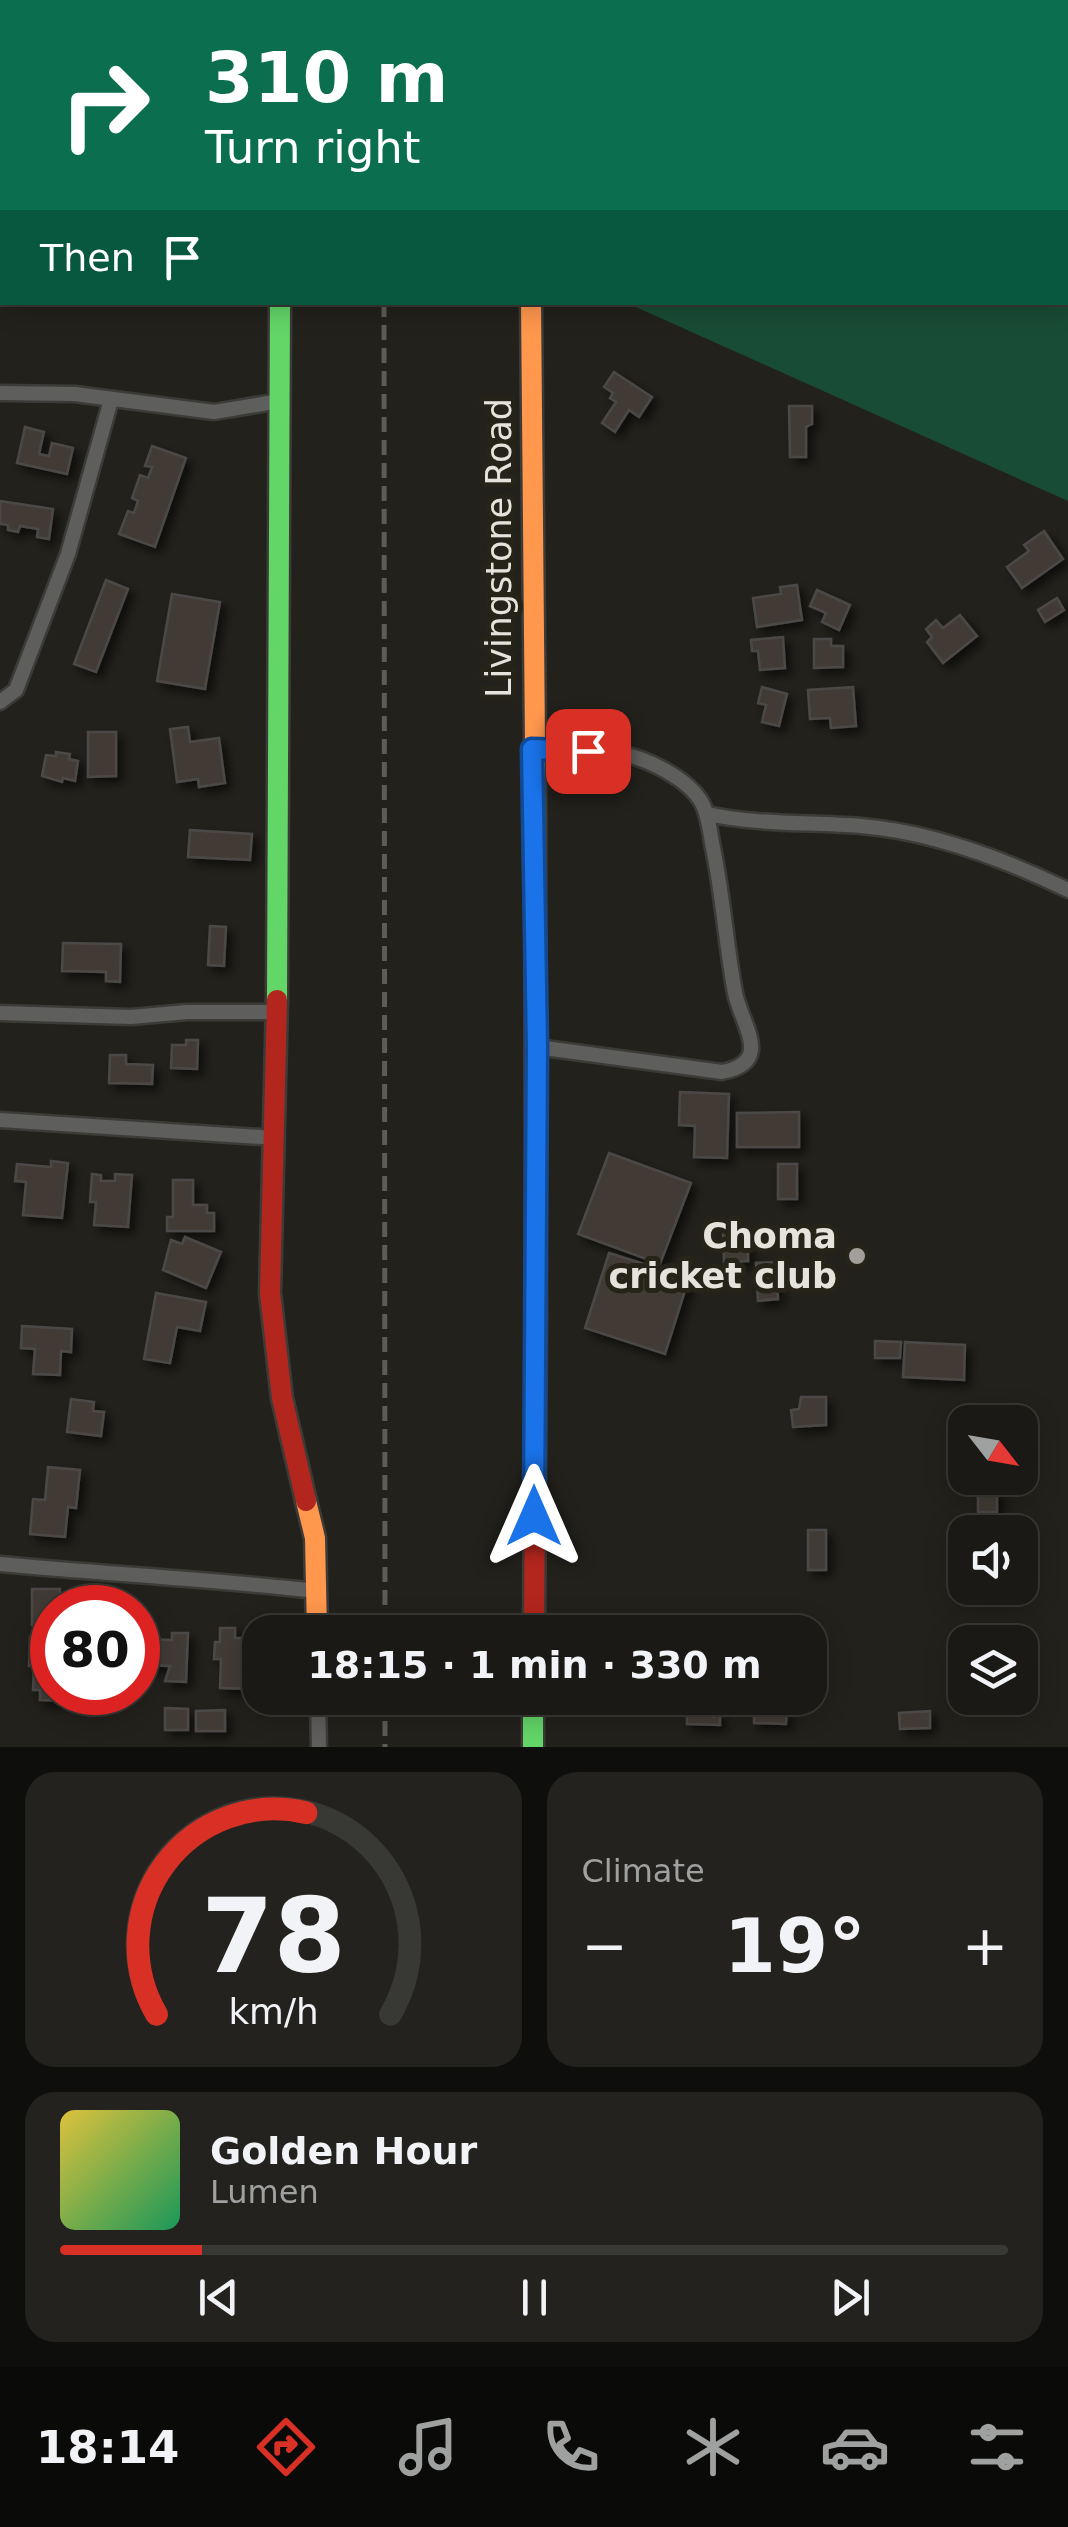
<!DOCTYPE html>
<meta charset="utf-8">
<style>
body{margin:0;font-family:"DejaVu Sans",sans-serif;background:#23221e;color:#f1f3f6;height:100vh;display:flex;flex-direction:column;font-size:38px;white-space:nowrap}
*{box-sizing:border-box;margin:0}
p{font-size:32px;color:#9fa0a0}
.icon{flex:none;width:55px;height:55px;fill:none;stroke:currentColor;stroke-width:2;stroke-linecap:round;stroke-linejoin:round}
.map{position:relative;height:1747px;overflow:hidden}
.panel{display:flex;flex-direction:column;gap:25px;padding:25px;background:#0e0e0c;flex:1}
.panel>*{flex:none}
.top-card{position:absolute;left:0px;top:0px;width:1070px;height:305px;box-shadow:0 5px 25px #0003,0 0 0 2px #383834;background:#0b6e4f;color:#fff;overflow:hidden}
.needle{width:65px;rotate:121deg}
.buttons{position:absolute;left:948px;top:1405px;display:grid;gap:20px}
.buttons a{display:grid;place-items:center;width:90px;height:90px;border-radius:20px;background:#1a1915;box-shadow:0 5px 25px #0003,0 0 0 2px #383834;font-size:50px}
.speed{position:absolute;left:30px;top:1585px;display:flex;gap:20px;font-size:50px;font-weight:700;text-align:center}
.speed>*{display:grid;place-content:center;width:130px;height:130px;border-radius:50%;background:#1a1915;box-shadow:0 5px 25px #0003,0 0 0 2px #383834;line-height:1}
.speed .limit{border:15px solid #d22;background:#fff;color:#111}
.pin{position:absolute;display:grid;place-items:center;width:85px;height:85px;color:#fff;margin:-42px;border-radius:20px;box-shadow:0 5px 15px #0006}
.me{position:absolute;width:110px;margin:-55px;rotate:0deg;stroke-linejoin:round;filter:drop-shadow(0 0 8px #0008)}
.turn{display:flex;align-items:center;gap:35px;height:210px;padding:0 40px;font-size:45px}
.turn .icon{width:130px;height:130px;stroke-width:2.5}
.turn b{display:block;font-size:70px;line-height:85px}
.then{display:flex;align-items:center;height:95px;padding:0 40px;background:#0003;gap:20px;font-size:38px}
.big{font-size:75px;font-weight:600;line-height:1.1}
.panel .widget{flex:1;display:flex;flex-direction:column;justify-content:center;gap:15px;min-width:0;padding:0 35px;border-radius:30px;background:#23221e}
.panel .dial{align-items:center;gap:0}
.dial svg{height:260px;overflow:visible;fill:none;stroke:#383834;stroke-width:7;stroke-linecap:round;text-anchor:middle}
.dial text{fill:#f1f3f6;stroke:none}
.song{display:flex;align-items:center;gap:30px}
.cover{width:120px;height:120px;border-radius:15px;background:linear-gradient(135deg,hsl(50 70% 55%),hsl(150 70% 35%))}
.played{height:10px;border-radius:5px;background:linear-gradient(90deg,#d93025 15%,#383834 15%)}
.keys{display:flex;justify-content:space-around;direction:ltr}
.heat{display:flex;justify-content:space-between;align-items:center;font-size:55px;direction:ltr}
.panel .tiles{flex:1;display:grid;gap:25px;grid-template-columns:1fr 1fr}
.widget:last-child{grid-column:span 2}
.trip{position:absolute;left:242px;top:1615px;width:585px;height:100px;border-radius:30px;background:#1a1915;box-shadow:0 5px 25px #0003,0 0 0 2px #383834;font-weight:600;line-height:100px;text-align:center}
.menu{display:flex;height:160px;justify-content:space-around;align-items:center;background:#0a0a08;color:#9fa0a0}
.menu .icon{width:70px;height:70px}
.menu .selected{color:#d93025}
.menu b{font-size:45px;color:#f1f3f6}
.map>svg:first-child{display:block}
.green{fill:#194c36}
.building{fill:#433b34;stroke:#4c4946;stroke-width:2.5;filter:url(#shadow)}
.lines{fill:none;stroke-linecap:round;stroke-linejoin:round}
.street-casing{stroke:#3c3b38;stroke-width:19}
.fast-casing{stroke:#3c3b38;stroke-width:25}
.slow-casing{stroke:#3c3b38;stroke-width:25}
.jam-casing{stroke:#3c3b38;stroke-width:25}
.street{stroke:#5e5f5d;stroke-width:14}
.fast{stroke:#63d668;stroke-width:20}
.slow{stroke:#ff974d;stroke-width:20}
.jam{stroke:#b3261e;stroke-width:20}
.rail{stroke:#5c5c58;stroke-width:5;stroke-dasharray:15 8;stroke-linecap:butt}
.route-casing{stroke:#114b97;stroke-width:25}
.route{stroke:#1a73e8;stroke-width:18}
.poi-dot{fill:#a19f99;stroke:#262318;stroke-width:4}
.labels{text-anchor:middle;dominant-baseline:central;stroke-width:10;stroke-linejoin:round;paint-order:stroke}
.street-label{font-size:35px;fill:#e5e3dc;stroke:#262318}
.poi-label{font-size:35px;font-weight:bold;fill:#e5e3dc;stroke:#262318;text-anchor:end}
</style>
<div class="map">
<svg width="1068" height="1747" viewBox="0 0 1068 1747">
<defs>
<filter id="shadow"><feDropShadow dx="5.5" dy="5.5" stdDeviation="5" flood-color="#0009"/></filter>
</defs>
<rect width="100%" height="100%" fill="#22211c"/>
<path class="green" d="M558 0H1068V501L627 303 1068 302V2Z"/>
<g class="building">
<path d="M614 372 652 397 639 417 629 410 615 432 602 423 616 402 610 398 613 393 604 387Z"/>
<path d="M789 406H812V424L806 427V457H790Z"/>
<path d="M25 427 44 432 39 454 49 456 52 443 73 448 67 474 17 463Z"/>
<path d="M152 446 186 458 155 547 119 534 128 511 134 513 138 501 132 498 140 475 148 478 152 467 145 466Z"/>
<path d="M0 501 53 509 49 539 37 537 38 529 20 526 18 532 8 530V525L0 524Z"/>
<path d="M1044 531 1063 559 1022 588 1007 567 1029 551 1024 545Z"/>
<path d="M106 580 128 589 96 672 74 664Z"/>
<path d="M797 585 802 620 757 627 753 598 781 594 780 587Z"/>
<path d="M817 590 850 605 839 630 822 622 826 613 810 606Z"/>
<path d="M172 594 220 602 205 689 157 681Z"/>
<path d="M1057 598 1064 610 1045 622 1038 610Z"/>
<path d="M960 615 977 636 943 663 927 642 932 637 926 629 936 620 943 628Z"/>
<path d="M783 637 785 668 760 670 758 651H752L751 640Z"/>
<path d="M814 639H831V646H843V667L814 668Z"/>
<path d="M762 687 787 694 779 726 762 722 766 705 758 703Z"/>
<path d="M853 687 856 726 831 728 830 718 810 719 808 690Z"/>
<path d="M188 727 190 742 219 738 225 783 199 787 198 779 177 782 170 729Z"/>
<path d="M88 732H116V776L88 777Z"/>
<path d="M56 752 70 754 69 759 78 761 75 781 63 778 62 782 42 776 46 755 56 756Z"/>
<path d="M190 830 252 834 250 860 188 857Z"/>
<path d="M210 926 226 927 224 966 208 965Z"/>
<path d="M63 943 121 944 120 982 106 981V972L62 971Z"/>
<path d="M186 1040H198L197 1069 171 1068 172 1045H186Z"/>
<path d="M110 1055H126V1064L153 1065 152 1084 109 1083Z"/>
<path d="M680 1092 729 1094 727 1158 694 1157 695 1126 679 1125Z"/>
<path d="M799 1112V1147H737V1113Z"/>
<path d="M609 1153 691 1183 660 1264 578 1234Z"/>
<path d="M51 1161 68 1163 62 1218 23 1215 26 1182 15 1181 17 1164 51 1167Z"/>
<rect x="778" y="1164" width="19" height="35"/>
<path d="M92 1174 101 1175V1181H115V1174L132 1175 128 1227 94 1225 96 1202H90Z"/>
<path d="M173 1180H193V1205H207V1213H214V1231H167V1217H173Z"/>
<path d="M723 1229H739L740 1247 748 1246V1261L724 1262Z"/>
<path d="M185 1237 221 1252 206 1288 163 1270 171 1240 182 1244Z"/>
<path d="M609 1253 689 1278 665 1354 585 1328Z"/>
<path d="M776 1262 778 1299 758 1301 756 1263Z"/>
<path d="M156 1293 206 1302 200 1331 177 1327 170 1363 144 1359Z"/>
<path d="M22 1326 72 1329 71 1352 61 1351 60 1375 33 1374 35 1349 21 1348Z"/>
<path d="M875 1341 901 1342 900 1358H875Z"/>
<path d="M905 1342 965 1345 964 1380 903 1377Z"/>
<path d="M801 1397H826V1425L793 1427 791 1410 799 1409Z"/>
<path d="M71 1399 94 1402 93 1411 104 1412 101 1436 67 1432Z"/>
<path d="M48 1467 80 1470 76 1508 68 1507 65 1537 30 1534 33 1499 45 1500Z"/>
<rect x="978" y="1491" width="19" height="21"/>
<rect x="808" y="1530" width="18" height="40"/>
<path d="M32 1589H60V1595L78 1594V1599H92V1608H52V1625H32Z"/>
<path d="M220 1628H235V1638H252L251 1689 220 1688 221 1659H214L215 1642H220Z"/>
<path d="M172 1633H188L186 1682 165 1681 170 1666 138 1665 141 1639 172 1640Z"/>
<path d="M30 1637H52V1692H63L62 1701 40 1700V1690H33L34 1666H29Z"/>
<path d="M165 1708 188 1709V1730H165Z"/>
<path d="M687 1709 711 1710 713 1717 720 1715V1725L687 1724Z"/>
<path d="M225 1710V1731H196V1711Z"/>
<path d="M930 1711V1728L900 1729 899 1713Z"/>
<path d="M754 1712 787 1713 786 1724 754 1723Z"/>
</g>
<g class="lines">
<defs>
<g id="street">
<path d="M280 0V2"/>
<path d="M0 393 75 394 214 412 280 401"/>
<path d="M0 702 16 690 68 554 111 400"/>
<path d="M532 749C560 750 590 749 617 753 645 757 688 778 702 803 709 816 710 833 713 848 723 896 726 945 735 993 742 1026 774 1062 722 1072L537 1047"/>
<path d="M707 814C760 825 808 822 861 826 933 832 1004 859 1068 890"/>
<path d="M0 1013 131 1017 187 1012H276"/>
<path d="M0 1120 276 1138"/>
<path d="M0 1564C105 1574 211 1579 316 1591"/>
<path d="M318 1698 319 1747"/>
</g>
<g id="fast">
<path d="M532 0V2"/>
<path d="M535 744 536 1316"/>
<path d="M277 1000 280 302"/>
<path d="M533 1698V1747"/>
</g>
<g id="slow">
<path d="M778 0 783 2"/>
<path d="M531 302 535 744"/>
<path d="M306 1501 315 1538 317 1632"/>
</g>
<g id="jam">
<path d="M277 1000 270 1293 282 1398 306 1501"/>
<path d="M534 1632 536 1316"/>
</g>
</defs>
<use href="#street" class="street-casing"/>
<use href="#fast" class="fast-casing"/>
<use href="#slow" class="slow-casing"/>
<use href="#jam" class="jam-casing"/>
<use href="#street" class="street"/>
<use href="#fast" class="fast"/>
<use href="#slow" class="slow"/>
<use href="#jam" class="jam"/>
<g class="rail">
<path d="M383 0 384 2"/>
<path d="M384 302 385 1632"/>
<path d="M385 1698V1747"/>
</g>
</g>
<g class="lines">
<defs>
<path id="route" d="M534 1516 537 1047 532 749 588 751"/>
</defs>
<use href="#route" class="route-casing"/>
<use href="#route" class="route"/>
</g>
<circle class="poi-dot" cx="857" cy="1256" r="10"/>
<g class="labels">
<g class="street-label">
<text transform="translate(499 548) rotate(-90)">Livingstone Road</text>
</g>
<g class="poi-label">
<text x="837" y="1236">Choma<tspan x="837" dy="40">cricket club</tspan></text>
</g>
</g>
</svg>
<div class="buttons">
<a><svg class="needle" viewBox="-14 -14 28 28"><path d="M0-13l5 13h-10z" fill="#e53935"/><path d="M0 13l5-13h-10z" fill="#9fa0a0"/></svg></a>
<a><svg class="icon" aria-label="sound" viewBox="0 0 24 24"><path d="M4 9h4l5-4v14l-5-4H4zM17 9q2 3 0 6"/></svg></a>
<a><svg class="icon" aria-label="layers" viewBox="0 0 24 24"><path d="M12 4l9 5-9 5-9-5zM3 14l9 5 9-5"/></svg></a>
</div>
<div class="speed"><div class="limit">80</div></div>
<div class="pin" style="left:588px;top:751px;background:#d93025"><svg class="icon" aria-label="arrive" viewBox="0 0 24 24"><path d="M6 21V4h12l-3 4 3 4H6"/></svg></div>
<svg class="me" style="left:534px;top:1516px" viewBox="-20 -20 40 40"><path d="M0-17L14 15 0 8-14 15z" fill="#1a73e8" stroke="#fff" stroke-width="4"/></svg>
<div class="trip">18:15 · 1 min · 330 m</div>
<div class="top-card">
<div class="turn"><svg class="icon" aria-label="right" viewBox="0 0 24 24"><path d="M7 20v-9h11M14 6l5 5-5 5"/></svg><div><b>310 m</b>Turn right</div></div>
<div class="then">Then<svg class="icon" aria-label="arrive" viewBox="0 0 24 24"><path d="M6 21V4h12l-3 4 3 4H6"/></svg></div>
</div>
</div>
<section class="panel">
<div class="tiles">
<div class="widget dial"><svg viewBox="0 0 100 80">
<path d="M14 69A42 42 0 1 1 86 69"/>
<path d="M14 69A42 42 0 0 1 60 7" stroke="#d93025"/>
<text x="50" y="56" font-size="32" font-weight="700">78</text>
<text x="50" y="72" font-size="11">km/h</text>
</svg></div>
<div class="widget"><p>Climate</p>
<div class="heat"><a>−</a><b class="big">19°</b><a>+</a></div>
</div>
<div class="widget">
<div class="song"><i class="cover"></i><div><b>Golden Hour</b><p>Lumen</p></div></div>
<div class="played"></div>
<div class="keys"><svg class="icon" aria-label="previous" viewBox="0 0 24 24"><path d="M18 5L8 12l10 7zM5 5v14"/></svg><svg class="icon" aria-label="pause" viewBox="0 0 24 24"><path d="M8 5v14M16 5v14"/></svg><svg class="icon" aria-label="next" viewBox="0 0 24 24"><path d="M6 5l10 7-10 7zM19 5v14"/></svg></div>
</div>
</div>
</section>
<nav class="menu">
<b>18:14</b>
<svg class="icon selected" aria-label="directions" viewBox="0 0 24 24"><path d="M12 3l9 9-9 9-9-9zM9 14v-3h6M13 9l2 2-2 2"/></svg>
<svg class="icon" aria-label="music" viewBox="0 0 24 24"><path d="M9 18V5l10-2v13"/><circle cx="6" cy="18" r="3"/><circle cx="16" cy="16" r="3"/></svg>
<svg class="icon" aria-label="phone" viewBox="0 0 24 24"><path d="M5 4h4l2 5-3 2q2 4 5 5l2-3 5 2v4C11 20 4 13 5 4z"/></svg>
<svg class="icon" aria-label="climate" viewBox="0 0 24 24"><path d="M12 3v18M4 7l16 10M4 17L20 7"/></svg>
<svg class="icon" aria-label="car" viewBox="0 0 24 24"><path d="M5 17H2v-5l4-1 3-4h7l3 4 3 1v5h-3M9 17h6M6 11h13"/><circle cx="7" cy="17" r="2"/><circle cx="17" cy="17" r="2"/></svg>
<svg class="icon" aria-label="filters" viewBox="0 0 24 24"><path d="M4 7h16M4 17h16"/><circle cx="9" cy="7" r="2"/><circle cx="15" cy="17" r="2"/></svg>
</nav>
